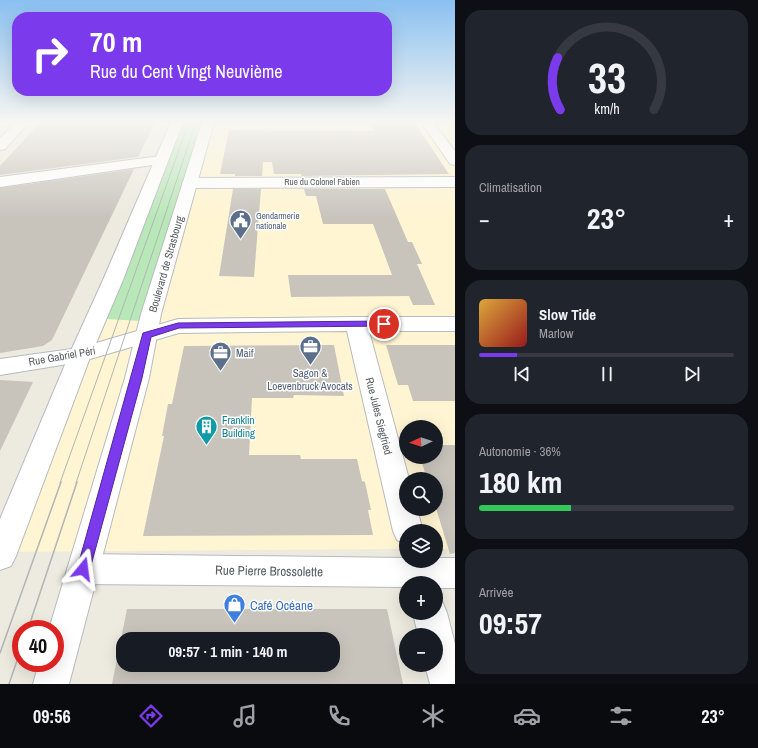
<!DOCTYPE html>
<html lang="fr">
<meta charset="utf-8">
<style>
body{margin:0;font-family:"Archivo Narrow",sans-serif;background:#20242c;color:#f1f3f6;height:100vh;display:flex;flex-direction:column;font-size:15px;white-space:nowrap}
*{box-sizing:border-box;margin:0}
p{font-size:13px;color:#9ea1a6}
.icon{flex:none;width:22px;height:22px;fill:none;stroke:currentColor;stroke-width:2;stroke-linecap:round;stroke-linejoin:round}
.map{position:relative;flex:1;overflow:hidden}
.panel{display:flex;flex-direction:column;gap:10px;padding:10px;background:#0d0f14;width:303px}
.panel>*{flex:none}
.top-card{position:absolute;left:12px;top:12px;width:380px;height:84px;border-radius:16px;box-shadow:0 4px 16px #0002;background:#7c3aed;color:#fff;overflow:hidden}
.needle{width:26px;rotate:267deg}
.buttons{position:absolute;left:399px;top:420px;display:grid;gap:8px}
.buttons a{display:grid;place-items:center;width:44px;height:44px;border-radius:50%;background:#171b24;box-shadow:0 4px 16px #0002;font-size:20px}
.speed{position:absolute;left:12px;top:620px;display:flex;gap:8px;font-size:20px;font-weight:700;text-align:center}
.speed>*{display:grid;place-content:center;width:52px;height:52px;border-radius:50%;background:#171b24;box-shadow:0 4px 16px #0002;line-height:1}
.speed .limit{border:6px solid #d22;background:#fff;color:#111}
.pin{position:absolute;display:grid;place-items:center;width:34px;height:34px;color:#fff;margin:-17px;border:2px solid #fff;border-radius:50%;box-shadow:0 1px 4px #0007}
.me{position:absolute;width:44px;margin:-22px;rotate:16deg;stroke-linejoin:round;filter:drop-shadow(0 0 3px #0008)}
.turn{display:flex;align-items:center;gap:14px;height:84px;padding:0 12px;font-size:18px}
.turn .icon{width:52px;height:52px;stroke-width:2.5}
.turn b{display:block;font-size:28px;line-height:34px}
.big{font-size:30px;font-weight:800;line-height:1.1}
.panel .widget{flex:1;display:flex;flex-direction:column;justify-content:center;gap:6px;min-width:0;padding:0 14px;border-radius:16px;background:#20242c}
.panel .dial{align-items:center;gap:0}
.dial svg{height:104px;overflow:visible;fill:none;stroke:#363941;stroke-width:7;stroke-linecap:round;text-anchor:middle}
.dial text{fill:#f1f3f6;stroke:none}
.song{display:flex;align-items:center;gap:12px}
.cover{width:48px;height:48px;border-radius:6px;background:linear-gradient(135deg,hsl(40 70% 55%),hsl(0 70% 35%))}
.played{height:4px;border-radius:2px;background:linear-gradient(90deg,#7c3aed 15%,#363941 15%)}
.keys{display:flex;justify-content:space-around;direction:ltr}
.heat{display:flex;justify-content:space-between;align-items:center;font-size:22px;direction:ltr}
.charge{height:6px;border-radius:3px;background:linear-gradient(90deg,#34c759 36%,#363941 0)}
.trip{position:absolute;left:116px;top:632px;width:224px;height:40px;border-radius:16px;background:#171b24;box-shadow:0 4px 16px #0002;font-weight:800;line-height:40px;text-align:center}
.menu{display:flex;height:64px;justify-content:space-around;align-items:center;background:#090b0e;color:#9ea1a6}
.menu .icon{width:28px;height:28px}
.menu .active{color:#7c3aed}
.menu b{font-size:18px;color:#f1f3f6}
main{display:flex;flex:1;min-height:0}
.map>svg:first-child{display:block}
.commercial{fill:#fff5d2;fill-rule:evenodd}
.green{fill:#b8e8b8}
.building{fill:#c8c4bc;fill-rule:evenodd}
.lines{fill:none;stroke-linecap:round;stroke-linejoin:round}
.minor-casing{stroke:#b7bac0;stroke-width:2}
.tertiary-casing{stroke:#b7bac0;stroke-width:2}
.minor{fill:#fff;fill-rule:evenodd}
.tertiary{fill:#fff;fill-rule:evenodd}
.tram-far1{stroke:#b3b4b5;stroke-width:1}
.tram{stroke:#b3b4b5;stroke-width:1.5}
.route{fill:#7c3aed;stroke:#51269a}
.labels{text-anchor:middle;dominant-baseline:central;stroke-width:3;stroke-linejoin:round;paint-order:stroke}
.far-street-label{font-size:9px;fill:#585c62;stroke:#fff}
.far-service-label{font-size:9px;fill:#4e5e75;stroke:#fff;text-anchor:start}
.street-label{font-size:11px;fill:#585c62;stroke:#fff}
.service-label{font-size:11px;fill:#4e5e75;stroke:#fff;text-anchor:start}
.culture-label{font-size:11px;fill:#0d838f;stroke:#fff;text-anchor:start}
.near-street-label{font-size:13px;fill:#585c62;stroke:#fff}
.near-shop-label{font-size:13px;fill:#366cbe;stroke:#fff;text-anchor:start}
</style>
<main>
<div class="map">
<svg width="455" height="684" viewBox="0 0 455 684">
<rect width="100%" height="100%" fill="#edeadf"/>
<path class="commercial" d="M172 122H455V549H436V531H406V549L0 552V541ZM406 427H436V457H406ZM406 479H436V509H406Z"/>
<path class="green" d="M182 122H203L142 321 106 319Z"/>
<g class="building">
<path d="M44 122H155L138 157 0 175V166L39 124Z"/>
<path d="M369 122H414L449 174 302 176 301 174H274L272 162H263L262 176H235V174H220L229 130 374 131Z"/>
<path d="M134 169 52 340 43 346 0 353V188Z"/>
<path d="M233 189H261L254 277 219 276Z"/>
<path d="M304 189H385L408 242H412L422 264H417L435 305H413L409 296 291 297 288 275H392L373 224H323L316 196H306Z"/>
<path d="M334 345 344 396 294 395 293 398H252L249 455H300L301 459H357L362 481 365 482 371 510H368L373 535 143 536 164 436H162L168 404H172L184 346Z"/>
<path d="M386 345H455V401H413L408 385H398Z"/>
<path d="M0 380 33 382 0 451Z"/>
<path d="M436 445H455V553L450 554 436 508V479H427L420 457H436Z"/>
<path d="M127 609H387L403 684H112ZM123 639H333V665H123Z"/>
</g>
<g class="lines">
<defs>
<g id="minor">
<path d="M16 122H29L5 149 0 150V138Z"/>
<path d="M421 122H433L455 151V165L450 164Z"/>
<path d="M161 156 166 157 168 160 166 163 0 187V177Z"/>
<path d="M455 177V187L190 188 185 186 182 183 185 180 190 178Z"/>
<path d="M356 317H455V331H369L409 479H406V509H417L423 531H406V544L397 540 393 531 347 331 179 333 80 362 0 375V359L79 348 178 319Z"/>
<path d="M83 554 406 558V561H436V558H455V588H436V583H406V587L83 584 72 579 67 569 72 559Z"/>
<path d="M436 599 442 601 447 613 455 644V684H430L425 665H436V635H418L413 613H436Z"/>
</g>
<g id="tertiary">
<path d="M171 122H183L123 280 91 355 16 556 11 566 0 570V519L69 355 103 280Z"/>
<path d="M202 122H214L161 314 149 378 69 684H33L39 663H55V629H49L125 378 141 314Z"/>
</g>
</defs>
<use href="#minor" class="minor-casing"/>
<use href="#tertiary" class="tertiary-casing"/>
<use href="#minor" class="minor"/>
<use href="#tertiary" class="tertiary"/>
<g class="tram-far1">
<path d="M60 483 189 122"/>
<path d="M76 483 196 122"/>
</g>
<g class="tram">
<path d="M28 629 77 482"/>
<path d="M0 653 61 482"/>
<path d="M9 684 21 649"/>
</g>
</g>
<linearGradient id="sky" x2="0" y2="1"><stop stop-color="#8ac0f1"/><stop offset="0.56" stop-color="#f7f6f1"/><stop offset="1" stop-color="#f7f6f1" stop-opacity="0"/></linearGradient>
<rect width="455" height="218" fill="url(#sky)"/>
<path class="route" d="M384 321 388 324 387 326 179 328 151 337 142 378 90 569 88 574 83 575 78 574 77 569 143 333 178 323Z"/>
<defs>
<symbol id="civic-pin" viewBox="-11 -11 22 30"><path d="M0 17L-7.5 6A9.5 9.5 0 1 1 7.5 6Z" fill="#5c6f8a" stroke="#fff"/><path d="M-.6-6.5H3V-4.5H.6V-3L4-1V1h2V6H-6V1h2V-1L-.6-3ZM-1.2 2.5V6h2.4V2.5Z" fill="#fff"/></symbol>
<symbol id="office-pin" viewBox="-11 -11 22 30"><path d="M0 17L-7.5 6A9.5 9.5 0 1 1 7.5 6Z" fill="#5c6f8a" stroke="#fff"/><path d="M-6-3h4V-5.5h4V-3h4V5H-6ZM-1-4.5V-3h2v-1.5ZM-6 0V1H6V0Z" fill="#fff"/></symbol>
<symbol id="building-pin" viewBox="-11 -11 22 30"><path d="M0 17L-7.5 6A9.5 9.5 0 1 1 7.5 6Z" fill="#0f9aa8" stroke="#fff"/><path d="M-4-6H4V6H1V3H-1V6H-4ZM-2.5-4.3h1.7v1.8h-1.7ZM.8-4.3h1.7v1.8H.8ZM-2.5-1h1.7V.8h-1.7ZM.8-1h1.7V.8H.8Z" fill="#fff"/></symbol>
<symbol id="shop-pin" viewBox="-11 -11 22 30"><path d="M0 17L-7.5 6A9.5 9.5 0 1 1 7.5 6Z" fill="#3f7fe0" stroke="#fff"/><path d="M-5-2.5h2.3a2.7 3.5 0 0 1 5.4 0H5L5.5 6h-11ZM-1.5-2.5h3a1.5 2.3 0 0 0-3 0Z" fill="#fff"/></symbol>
</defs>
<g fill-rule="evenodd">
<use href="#civic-pin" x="228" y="208" width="25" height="34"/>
<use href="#office-pin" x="298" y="334" width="25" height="34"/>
<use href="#office-pin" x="208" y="340" width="25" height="34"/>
<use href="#building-pin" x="194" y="414" width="25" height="34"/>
<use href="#shop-pin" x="222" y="592" width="25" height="34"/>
</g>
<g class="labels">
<g class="far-street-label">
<text x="322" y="182">Rue du Colonel Fabien</text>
</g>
<g class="far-service-label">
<text x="256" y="216">Gendarmerie<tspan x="256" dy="10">nationale</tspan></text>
</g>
<g class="street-label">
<text transform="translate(166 264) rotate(-74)">Boulevard de Strasbourg</text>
<text transform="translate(62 356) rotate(-10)">Rue Gabriel Péri</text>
<text transform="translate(379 416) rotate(76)">Rue Jules Siegfried</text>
</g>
<g class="service-label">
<text x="236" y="353">Maif</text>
<text x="310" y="373" text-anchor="middle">Sagon &amp;<tspan x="310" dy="13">Loevenbruck Avocats</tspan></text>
</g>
<g class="culture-label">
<text x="222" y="420">Franklin<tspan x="222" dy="13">Building</tspan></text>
</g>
<g class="near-street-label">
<text transform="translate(269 571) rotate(1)">Rue Pierre Brossolette</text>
</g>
<g class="near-shop-label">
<text x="250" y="605">Café Océane</text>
</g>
</g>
</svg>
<div class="buttons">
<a><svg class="needle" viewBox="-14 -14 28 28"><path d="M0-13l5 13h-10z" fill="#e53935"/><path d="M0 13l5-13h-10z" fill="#9ea1a6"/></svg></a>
<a><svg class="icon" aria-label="search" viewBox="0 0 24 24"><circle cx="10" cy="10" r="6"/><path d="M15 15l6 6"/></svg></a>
<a><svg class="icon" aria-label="layers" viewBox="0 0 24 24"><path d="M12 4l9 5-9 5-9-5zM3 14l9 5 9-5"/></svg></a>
<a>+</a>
<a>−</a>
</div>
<div class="speed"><div class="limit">40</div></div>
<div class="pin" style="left:384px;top:324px;background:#d93025"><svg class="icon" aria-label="arrive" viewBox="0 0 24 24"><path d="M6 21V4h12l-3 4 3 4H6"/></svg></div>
<svg class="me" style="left:83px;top:569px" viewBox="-20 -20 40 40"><path d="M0-17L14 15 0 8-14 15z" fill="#7c3aed" stroke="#fff" stroke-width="4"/></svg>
<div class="trip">09:57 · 1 min · 140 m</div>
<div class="top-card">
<div class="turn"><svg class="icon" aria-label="right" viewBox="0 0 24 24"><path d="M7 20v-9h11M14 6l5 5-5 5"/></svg><div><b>70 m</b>Rue du Cent Vingt Neuvième</div></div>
</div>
</div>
<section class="panel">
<div class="widget dial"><svg viewBox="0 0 100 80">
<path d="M14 69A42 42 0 1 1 86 69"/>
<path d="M14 69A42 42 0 0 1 12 29" stroke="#7c3aed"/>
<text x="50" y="56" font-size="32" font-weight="700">33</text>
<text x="50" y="72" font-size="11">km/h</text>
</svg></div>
<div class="widget"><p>Climatisation</p>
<div class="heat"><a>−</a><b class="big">23°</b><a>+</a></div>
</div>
<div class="widget">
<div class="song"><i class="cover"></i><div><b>Slow Tide</b><p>Marlow</p></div></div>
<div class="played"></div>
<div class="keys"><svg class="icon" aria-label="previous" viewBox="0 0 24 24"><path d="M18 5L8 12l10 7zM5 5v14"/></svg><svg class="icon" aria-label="pause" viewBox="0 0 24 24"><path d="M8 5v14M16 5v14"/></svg><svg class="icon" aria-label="next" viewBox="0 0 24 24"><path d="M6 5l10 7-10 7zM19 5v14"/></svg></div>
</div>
<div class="widget"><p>Autonomie · 36%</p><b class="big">180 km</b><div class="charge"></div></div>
<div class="widget"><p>Arrivée</p><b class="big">09:57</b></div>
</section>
</main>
<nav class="menu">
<b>09:56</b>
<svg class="icon active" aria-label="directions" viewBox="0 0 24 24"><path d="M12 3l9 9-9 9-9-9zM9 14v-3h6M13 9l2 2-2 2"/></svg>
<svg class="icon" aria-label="music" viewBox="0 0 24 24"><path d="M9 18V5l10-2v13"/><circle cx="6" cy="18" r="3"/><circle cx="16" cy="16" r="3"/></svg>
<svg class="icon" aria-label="phone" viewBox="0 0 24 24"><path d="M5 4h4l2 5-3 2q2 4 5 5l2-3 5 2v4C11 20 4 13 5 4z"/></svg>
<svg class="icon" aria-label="climate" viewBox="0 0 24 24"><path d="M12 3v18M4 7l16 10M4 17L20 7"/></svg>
<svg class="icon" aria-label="car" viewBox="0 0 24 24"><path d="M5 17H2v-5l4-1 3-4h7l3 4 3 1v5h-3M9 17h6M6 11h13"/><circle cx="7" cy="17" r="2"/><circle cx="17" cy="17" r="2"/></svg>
<svg class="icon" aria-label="filters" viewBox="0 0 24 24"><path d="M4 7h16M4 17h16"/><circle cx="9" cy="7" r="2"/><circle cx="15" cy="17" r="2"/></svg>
<b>23°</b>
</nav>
